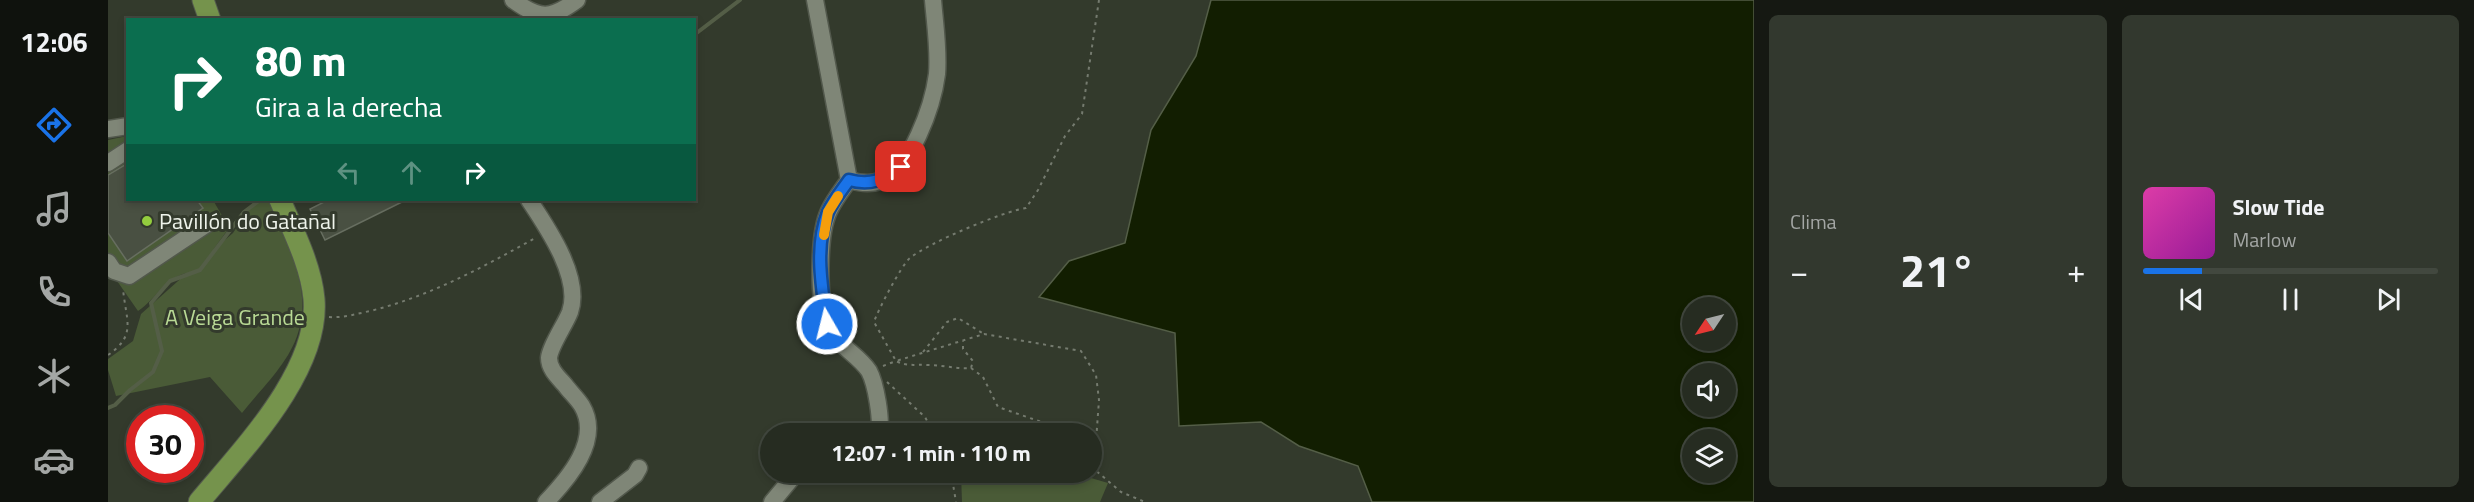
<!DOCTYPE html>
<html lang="es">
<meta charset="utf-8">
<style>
body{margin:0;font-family:"Titillium Web",sans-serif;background:#32382e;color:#f1f3f6;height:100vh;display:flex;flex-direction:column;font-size:22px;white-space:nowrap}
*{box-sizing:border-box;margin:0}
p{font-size:20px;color:#a4a7a5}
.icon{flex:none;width:33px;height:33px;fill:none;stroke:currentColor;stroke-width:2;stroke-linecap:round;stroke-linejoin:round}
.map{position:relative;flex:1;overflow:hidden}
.side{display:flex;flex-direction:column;gap:15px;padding:15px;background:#151812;width:720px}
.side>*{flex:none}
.hud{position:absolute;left:18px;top:18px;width:570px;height:183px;border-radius:0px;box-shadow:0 3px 9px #0003,0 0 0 2px #42483f;background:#0b6e4f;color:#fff;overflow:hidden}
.needle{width:39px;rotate:235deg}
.tools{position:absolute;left:1574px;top:297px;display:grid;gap:12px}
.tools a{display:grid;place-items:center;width:54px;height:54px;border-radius:50%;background:#262c21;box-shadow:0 3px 9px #0003,0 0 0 2px #42483f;font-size:30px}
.speed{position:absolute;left:18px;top:405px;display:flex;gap:12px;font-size:30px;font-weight:700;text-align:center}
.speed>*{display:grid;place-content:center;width:78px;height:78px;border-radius:50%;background:#262c21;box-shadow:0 3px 9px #0003,0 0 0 2px #42483f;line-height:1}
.speed .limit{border:9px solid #d22;background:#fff;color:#111}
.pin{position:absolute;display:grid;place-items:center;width:51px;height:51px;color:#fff;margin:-26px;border-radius:12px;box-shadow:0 3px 9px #0006}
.me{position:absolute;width:66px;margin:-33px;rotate:352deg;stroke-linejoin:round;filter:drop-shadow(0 0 4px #0008)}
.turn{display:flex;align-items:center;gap:21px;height:126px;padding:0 30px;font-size:27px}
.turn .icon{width:78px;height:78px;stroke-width:2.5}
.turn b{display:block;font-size:42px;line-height:51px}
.lanes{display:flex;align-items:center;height:57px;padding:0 30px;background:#0003;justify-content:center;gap:30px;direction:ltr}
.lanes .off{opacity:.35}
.big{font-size:45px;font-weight:700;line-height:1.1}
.side .widget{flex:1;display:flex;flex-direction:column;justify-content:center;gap:9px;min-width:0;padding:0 21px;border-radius:9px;background:#32382e}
.song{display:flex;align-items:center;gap:18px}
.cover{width:72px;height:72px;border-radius:9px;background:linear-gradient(135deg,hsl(320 70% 55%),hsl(300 70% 35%))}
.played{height:6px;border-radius:3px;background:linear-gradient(90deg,#1a73e8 20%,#42483f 20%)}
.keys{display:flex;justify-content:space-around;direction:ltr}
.heat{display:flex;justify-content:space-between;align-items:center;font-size:33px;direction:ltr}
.side .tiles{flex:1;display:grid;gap:15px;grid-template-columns:repeat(2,1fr)}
.trip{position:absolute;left:652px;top:423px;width:342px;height:60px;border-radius:30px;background:#262c21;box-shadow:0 3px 9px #0003,0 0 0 2px #42483f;font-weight:700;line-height:60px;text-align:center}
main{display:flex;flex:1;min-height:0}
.menu{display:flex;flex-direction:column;width:108px;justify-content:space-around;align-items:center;background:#0f120d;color:#a4a7a5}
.menu .icon{width:42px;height:42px}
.menu .current{color:#1a73e8}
.menu b{font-size:27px;color:#f1f3f6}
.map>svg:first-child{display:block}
.green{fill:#4a5b37}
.water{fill:#121e01;stroke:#545e47;stroke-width:1.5;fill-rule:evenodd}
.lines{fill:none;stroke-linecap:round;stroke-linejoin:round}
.stream{stroke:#545e47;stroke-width:4}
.building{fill:#495042;stroke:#676e60;stroke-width:1.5}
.minor-casing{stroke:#52584c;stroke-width:19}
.major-casing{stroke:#52584c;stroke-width:23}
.path{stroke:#757b6f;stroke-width:2;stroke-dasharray:3 4.5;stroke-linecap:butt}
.minor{stroke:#7f8677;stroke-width:16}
.major{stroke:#75934c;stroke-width:21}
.route-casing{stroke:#114b97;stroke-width:15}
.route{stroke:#1a73e8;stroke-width:10}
.slow{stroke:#f59e0b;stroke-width:10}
.poi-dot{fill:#93cd3e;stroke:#333a2c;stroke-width:2}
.labels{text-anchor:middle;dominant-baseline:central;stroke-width:6;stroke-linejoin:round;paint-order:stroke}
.poi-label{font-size:22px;fill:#eff4eb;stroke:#333a2c;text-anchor:start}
.park-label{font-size:22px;fill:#b9da95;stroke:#333a2c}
</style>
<main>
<nav class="menu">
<b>12:06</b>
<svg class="icon current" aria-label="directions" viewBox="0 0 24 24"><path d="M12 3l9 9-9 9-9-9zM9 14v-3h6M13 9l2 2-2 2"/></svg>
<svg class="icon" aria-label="music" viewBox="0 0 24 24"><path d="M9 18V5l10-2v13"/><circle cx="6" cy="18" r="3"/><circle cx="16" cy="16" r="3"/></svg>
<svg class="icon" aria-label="phone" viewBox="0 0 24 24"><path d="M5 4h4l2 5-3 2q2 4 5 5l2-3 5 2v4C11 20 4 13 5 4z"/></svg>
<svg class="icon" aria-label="climate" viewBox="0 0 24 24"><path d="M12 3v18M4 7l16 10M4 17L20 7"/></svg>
<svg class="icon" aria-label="car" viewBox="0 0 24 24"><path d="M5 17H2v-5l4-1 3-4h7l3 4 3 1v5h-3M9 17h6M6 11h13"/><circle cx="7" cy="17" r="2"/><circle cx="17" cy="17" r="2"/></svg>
</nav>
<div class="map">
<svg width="1646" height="502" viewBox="0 0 1646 502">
<rect width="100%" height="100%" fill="#333a2c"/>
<g class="green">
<path d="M19 136 20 200H105L121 228 105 250 125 233 147 200H162C178 240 205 289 190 333 181 363 153 389 134 413L102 377 8 396 0 370V359L25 341 33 314 79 273C57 278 48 299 30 311L0 268V140Z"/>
<path d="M853 473H966L1000 483 992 502H854Z"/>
</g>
<path class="water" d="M1103 0H1646V502H1264L1250 466 1191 446 1153 422 1071 426 1067 333 931 297 961 261 1017 243 1043 130 1088 56ZM1584 308H1617V340H1584ZM1584 374H1617V406H1584ZM1584 440H1617V472H1584Z"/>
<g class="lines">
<g class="stream">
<path d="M586 35 632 0"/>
<path d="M0 408 7 405 22 390 45 372 54 351 43 303 62 281 92 270 136 212 152 200"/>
</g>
</g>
<g class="building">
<path d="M20 163V200H89L95 208 19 261 0 233V175Z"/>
<path d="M220 200H298L217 240 202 209Z"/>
</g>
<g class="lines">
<defs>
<g id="minor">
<path d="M405 0C432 20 443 19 469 0"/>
<path d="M707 0 741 180"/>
<path d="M0 129 20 126"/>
<path d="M0 163 20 150"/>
<path d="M741 180C734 190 726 200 721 211 710 234 710 299 719 324 726 344 750 354 761 371 768 384 774 420 771 434"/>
<path d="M741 180C751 183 761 185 772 181 803 170 825 105 829 74 831 50 827 24 825 0"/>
<path d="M421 200C439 227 474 278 462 312 457 325 442 346 441 358 441 369 450 377 457 385 462 392 469 398 474 406 494 440 460 479 438 502"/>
<path d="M0 262 6 271 21 276 102 222"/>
<path d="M492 502 527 475 531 468"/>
<path d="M664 502 689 472"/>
</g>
<g id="major">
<path d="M95 0 102 20"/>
<path d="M91 502C134 450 212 371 206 299 203 265 185 231 172 200"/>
</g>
</defs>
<use href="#minor" class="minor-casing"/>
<use href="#major" class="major-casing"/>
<g class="path">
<path d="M991 0 974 114 957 136 930 190 918 208C896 211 820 243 802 258 794 264 769 312 766 322L788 361 876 334 973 351 988 375 991 400 986 469 1013 492 1037 502"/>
<path d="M221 317C235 318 248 314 262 311 323 296 375 267 429 237"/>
<path d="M815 352 839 322 850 318 876 334"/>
<path d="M0 355C29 335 18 321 15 289"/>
<path d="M775 366 788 361C800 367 807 364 820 365 835 365 848 369 863 368L865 361 855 349V341"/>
<path d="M863 368 875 377 890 407 945 426 955 434"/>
<path d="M779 382 817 417 826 434"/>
<path d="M843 472 848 502"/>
</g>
<use href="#minor" class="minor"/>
<use href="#major" class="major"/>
</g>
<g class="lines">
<defs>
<path id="route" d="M719 324C714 288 706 247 720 212 725 201 734 190 741 180 763 186 774 180 793 167"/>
</defs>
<use href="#route" class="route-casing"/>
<use href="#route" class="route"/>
<path class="slow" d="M716 235 720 212 730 196"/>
</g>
<circle class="poi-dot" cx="39" cy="221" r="6"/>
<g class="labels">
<g class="poi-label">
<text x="51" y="221">Pavillón do Gatañal</text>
</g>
<g class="park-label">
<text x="127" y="317">A Veiga Grande</text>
</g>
</g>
</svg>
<div class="tools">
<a><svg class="needle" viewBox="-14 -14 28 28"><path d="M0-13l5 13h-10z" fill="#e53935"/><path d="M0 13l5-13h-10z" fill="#a4a7a5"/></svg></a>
<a><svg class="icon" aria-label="sound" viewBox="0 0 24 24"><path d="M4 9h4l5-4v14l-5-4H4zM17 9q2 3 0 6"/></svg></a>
<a><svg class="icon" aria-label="layers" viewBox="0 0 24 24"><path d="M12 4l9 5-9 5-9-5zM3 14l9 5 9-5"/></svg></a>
</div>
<div class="speed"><div class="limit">30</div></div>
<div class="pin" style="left:793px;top:167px;background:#d93025"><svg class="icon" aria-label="arrive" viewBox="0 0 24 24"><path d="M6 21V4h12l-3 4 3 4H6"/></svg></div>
<svg class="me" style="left:719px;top:324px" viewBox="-20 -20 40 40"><circle r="17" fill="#1a73e8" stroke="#fff" stroke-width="3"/><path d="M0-11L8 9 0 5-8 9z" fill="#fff"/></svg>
<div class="trip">12:07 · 1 min · 110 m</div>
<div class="hud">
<div class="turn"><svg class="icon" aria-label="right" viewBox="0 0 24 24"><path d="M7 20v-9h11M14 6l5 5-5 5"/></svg><div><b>80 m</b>Gira a la derecha</div></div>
<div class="lanes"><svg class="icon off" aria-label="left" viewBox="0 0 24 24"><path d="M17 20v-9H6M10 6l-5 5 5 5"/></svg><svg class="icon off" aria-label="ahead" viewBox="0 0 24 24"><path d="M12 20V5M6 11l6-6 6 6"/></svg><svg class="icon" aria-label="right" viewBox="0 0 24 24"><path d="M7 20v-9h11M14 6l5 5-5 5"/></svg></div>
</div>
</div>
<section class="side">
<div class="tiles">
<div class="widget"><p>Clima</p>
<div class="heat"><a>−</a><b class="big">21°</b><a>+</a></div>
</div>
<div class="widget">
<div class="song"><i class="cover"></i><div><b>Slow Tide</b><p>Marlow</p></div></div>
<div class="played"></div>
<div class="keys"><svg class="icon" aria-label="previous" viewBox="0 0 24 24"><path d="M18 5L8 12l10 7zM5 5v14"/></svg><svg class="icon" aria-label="pause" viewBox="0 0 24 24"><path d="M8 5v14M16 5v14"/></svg><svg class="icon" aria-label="next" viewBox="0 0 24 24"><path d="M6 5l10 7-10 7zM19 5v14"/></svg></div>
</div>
</div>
</section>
</main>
